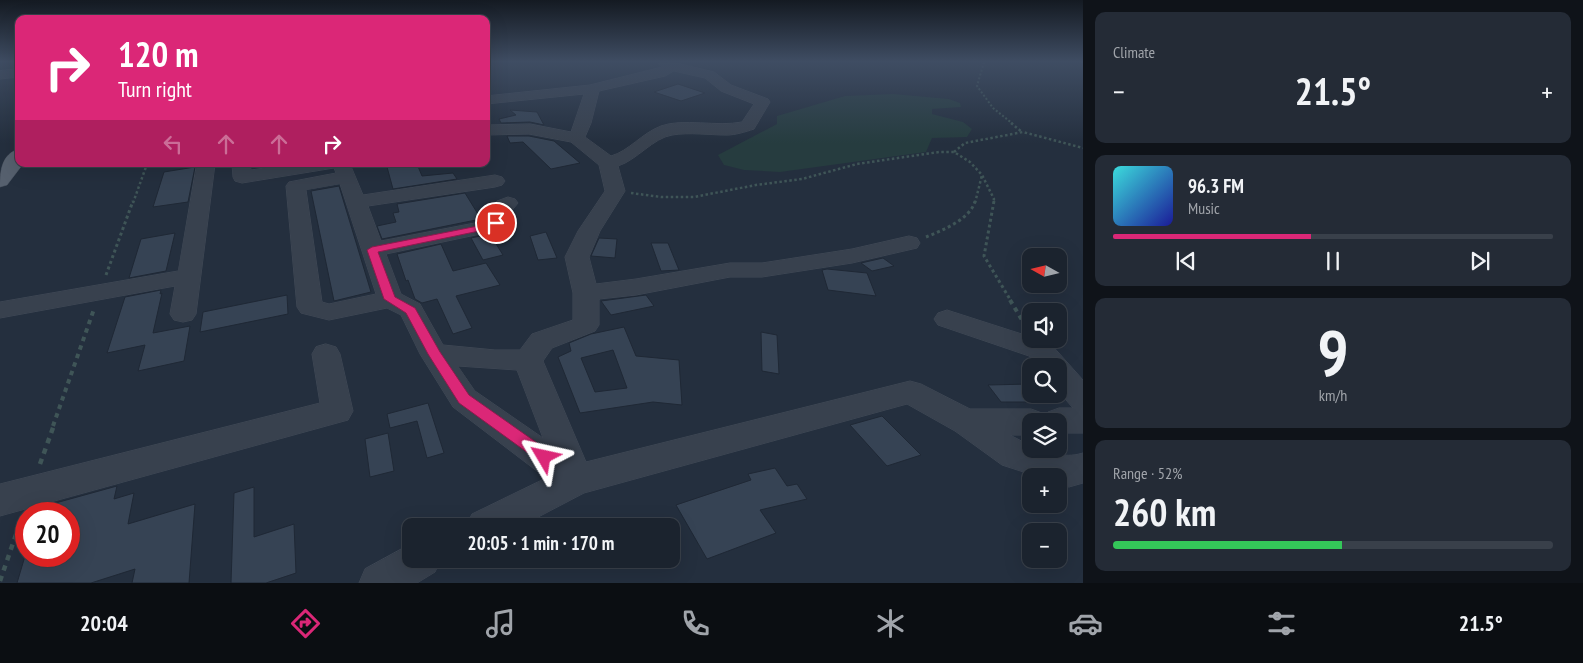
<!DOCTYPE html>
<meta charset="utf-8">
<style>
body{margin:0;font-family:"PT Sans Narrow",sans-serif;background:#242b36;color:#f1f3f6;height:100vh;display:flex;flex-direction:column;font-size:19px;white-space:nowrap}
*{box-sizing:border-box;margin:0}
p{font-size:16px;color:#a0a4aa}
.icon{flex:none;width:28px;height:28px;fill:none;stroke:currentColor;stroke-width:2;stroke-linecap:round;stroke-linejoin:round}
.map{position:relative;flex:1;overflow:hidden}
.side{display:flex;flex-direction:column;gap:12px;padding:12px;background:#0f1319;width:500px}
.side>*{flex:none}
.top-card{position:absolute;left:15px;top:15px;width:475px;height:152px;border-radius:10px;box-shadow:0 5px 20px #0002,0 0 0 1px #39404a;background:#db2777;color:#fff;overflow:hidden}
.needle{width:32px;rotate:278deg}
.tools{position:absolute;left:1022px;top:248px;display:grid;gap:10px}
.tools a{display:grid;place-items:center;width:45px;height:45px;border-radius:10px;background:#1b232e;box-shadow:0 5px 20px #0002,0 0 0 1px #39404a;font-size:25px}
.speed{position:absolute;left:15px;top:502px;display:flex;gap:10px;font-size:25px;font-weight:700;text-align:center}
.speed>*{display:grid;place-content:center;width:65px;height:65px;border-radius:50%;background:#1b232e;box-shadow:0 5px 20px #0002,0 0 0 1px #39404a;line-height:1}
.speed .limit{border:8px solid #d22;background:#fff;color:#111}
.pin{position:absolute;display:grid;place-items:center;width:42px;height:42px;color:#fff;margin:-21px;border:2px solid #fff;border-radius:50%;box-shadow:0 1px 5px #0007}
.me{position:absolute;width:55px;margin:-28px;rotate:306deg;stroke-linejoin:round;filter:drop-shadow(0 0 4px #0008)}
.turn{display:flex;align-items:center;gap:18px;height:105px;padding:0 20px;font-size:22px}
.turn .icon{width:65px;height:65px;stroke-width:2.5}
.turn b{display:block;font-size:35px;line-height:42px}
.lanes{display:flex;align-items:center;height:48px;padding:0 20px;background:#0003;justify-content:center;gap:25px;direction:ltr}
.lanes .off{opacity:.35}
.big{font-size:38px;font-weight:800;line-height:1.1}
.side .widget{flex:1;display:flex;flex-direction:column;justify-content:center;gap:8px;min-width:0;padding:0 18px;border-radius:10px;background:#242b36}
.side .dial{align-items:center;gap:0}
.dial b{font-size:65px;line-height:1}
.song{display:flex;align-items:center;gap:15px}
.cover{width:60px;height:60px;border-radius:8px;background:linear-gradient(135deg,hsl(180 70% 55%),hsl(240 70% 35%))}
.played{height:5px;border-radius:2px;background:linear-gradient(90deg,#db2777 45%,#39404a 45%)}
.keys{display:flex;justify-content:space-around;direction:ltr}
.heat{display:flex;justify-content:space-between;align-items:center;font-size:28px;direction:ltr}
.charge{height:8px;border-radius:4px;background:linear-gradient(90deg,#34c759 52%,#39404a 0)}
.trip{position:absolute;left:402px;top:518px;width:278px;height:50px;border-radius:10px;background:#1b232e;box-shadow:0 5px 20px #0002,0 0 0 1px #39404a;font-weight:800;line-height:50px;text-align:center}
.tabs{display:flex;height:80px;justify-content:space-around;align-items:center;background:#0b0e12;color:#a0a4aa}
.tabs .icon{width:35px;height:35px}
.tabs .on{color:#db2777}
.tabs b{font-size:22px;color:#f1f3f6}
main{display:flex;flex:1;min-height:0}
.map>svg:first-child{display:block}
.green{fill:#263c3f}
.building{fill:#364354;stroke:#1f2835;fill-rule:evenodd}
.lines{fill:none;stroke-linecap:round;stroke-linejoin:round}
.minor-casing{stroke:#414a57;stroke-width:1}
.major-casing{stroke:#414a57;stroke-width:1}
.path-far4{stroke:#3f5557;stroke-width:2;stroke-dasharray:2 2;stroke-linecap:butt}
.path-far3{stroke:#3f5557;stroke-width:2.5;stroke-dasharray:2.5 2.5;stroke-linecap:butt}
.path-far2{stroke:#3f5557;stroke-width:3;stroke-dasharray:3 3;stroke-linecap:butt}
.path-far1{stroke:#3f5557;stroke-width:4;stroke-dasharray:4.5 4.5;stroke-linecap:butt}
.path{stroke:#3f5557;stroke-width:4.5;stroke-dasharray:5.5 5.5;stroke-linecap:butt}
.minor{fill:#38414e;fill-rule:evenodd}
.major{fill:#56606e;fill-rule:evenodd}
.route{fill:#db2777;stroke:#8e194d}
</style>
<main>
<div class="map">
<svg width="1083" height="583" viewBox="0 0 1083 583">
<rect width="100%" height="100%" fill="#242f3e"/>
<path class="green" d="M893 94 949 99 960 103 961 107 932 109V114L963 122 972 129 967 137 932 138 926 152 780 172 744 170 724 165 718 155 777 124V116L845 96Z"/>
<g class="building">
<path d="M678 84 705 93 681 101 654 92Z"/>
<path d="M510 110 537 112 544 125 530 122 501 123 499 119 516 115Z"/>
<path d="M507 136H529L554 141 580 163 551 169 523 142 510 143Z"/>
<path d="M393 164H417L422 176 453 173 457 179 393 189 387 167 394 166Z"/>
<path d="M195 167 188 202 153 207 164 172Z"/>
<path d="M339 186 371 292 334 301 311 191Z"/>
<path d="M465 193 481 219 382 239 377 226 396 222 393 213 399 212 397 204Z"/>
<path d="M546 232 557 258 538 260 530 236Z"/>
<path d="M175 233 166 271 129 278 141 239Z"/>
<path d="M490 234 503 255 483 260 471 238Z"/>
<path d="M599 238 617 239 615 258 591 256Z"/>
<path d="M651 243H668L679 270 661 271Z"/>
<path d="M441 244 453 271 486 263 500 285 456 296 472 328 453 334 437 299 422 303 415 299 408 280 406 281 397 254Z"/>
<path d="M883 258 894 266 872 271 861 263Z"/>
<path d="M827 269 867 273 876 296 828 290 822 270Z"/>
<path d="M161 290 160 294 162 293 153 333 190 326 184 361 138 371 145 345 107 353 125 297Z"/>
<path d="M287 295 288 314 200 332 203 312Z"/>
<path d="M646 295 654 306 611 315 601 301Z"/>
<path d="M624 327 636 356 679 360 682 405 653 402 580 413 558 357 571 351 569 343 591 334ZM613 350 627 388 595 392 581 358Z"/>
<path d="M761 332 777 335 779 374 762 371Z"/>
<path d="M1031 384V402H1001L988 385Z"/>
<path d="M428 403 444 453 427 458 417 421 390 428 387 414Z"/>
<path d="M882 416 921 455 887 466 850 425Z"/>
<path d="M388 433 394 471 370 477 365 439Z"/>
<path d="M775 468 787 486 797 484 807 499 760 510 776 533 707 559 676 505 751 480 748 474Z"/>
<path d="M117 486 114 499 134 493 128 524 195 504 189 583H132L135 569 91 583H17L25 556H69V514H39L41 507Z"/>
<path d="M254 487V537L294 524 296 573 266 583H231L234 493Z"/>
</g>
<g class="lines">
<defs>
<g id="minor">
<path d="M657 62H672L714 72 731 85 768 99 770 102 754 129C745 132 735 135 727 135 708 135 690 132 672 135 653 138 637 160 618 166L625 191 600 231 589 257 596 284 636 279 730 263H762L852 249 909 236 917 238 920 243 917 248 852 263 762 277H730L636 295 599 299V325L595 331 552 348 543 361 586 462 910 381 921 384 970 409H1031L1042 413 1045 418 1048 412 1059 408H1073L1059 392V366H1038L1029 356 938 325 934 319 938 313 947 310 1031 337V339L1049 342 1083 380V433H1059V421H1031V435H1010L1031 446V449C1053 449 1060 460 1083 453V483L1069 487 1059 484V476H1036L1002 465 955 431 907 404 584 493 521 526H466L472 514 546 478 453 407 420 354 401 315 387 308 329 320 301 313 297 307 286 186 289 182 336 173 334 168 242 183 235 181 233 177 232 164H250L251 170 292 164H350L363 195 495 175 502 177 505 181 502 185 495 187 368 206 381 241 480 222 487 219 497 201 508 197 515 199 518 203 513 209 504 228 485 233 386 254 401 294 420 304 443 345 495 350H520L532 334 573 320V293L565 257 578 231 605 191 599 165 571 142 529 134 486 135V125L530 124 571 132 584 94 486 104V96L590 85 662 67ZM674 71 705 78 721 91 754 104 742 122C718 127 682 118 661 126 642 133 629 151 611 156L585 137 591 123 599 91 665 76ZM340 184 376 294 329 304 322 302 306 190ZM458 366 517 370 543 438 475 391Z"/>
<path d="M19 69V77L0 79V71Z"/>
<path d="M197 164H215L196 314 192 320 183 322 174 320 170 314 175 286 0 318V302L178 271Z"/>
<path d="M326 344 336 347 340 354 353 411 348 420 0 516V484L320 403 312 354 316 347Z"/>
<path d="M411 544V559H441L435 572 417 583H359L365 569Z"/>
</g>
<path id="major" d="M19 149V164H23L7 185 0 187C0 172 1 154 19 149Z"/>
</defs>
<use href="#minor" class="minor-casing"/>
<use href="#major" class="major-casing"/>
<g class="path-far4">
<path d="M984 62 977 86 993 108 1013 124"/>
<path d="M1081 62H1083"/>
</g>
<g class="path-far3">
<path d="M1011 123 1022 132"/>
<path d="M954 152 965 143 1023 132 1083 148"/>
<path d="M631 193 661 197H694L756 185 802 179 857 164 939 152H954L970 162 982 175 994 199 993 203"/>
<path d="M133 203 147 164"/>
<path d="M975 203 982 175"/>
</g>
<g class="path-far2">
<path d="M994 201 984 256 1011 301"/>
<path d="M926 237C941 231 971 219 975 201"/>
<path d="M106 275 133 201"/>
</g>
<g class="path-far1">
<path d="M1010 300 1025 325"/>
<path d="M53 426 94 309"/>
</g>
<g class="path">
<path d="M40 464 54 425"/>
<path d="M0 581 21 520"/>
</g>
<use href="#minor" class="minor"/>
<use href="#major" class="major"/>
</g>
<linearGradient id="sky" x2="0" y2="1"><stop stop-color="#141a22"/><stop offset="0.43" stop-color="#3f4d63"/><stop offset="1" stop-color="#3f4d63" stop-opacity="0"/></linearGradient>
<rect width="1083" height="143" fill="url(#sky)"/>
<path class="route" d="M496 220 499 221V225L489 229 378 252 395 297 415 308 440 352 469 395 550 452 552 457 550 461 544 463 539 461 459 403 428 354 406 313 384 299 367 250 372 247 483 225Z"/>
</svg>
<div class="tools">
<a><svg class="needle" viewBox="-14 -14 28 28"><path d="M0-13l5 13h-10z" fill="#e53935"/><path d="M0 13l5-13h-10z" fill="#a0a4aa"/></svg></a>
<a><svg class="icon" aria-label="sound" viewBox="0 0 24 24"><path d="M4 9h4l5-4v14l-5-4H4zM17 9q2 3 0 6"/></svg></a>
<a><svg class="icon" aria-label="search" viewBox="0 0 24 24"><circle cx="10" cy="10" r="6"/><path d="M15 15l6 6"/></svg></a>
<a><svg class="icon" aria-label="layers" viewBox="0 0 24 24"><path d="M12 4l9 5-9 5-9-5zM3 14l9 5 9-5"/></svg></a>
<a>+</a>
<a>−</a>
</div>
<div class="speed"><div class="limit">20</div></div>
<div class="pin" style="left:496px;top:223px;background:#d93025"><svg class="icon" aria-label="arrive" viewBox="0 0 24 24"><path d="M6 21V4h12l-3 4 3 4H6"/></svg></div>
<svg class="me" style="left:544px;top:457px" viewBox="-20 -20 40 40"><path d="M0-17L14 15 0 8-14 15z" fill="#db2777" stroke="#fff" stroke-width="4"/></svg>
<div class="trip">20:05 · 1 min · 170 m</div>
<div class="top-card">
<div class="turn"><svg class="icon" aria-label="right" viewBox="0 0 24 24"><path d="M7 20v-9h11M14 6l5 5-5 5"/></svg><div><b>120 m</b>Turn right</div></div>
<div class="lanes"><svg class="icon off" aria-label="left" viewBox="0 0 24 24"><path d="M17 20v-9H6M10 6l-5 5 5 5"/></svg><svg class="icon off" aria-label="ahead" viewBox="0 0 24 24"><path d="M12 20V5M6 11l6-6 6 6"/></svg><svg class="icon off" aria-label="ahead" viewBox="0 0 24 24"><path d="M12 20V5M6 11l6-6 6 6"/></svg><svg class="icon" aria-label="right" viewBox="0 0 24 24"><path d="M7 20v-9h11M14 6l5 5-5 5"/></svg></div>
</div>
</div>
<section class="side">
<div class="widget"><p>Climate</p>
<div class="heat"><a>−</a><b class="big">21.5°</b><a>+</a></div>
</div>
<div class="widget">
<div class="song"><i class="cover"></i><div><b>96.3 FM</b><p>Music</p></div></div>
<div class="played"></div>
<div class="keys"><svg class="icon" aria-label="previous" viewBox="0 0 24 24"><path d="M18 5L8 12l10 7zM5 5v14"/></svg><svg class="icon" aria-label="pause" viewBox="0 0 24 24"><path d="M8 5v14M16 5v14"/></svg><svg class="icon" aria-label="next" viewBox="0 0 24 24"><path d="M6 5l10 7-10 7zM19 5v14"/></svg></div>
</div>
<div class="widget dial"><b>9</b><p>km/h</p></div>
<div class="widget"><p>Range · 52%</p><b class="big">260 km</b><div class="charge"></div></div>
</section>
</main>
<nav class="tabs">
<b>20:04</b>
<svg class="icon on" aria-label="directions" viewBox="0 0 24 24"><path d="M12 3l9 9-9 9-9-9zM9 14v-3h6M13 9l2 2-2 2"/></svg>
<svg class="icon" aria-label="music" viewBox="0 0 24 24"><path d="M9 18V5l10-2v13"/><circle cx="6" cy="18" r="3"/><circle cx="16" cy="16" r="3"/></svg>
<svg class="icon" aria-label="phone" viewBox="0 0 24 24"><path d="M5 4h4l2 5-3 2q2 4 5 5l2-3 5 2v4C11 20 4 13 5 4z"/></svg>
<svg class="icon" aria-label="climate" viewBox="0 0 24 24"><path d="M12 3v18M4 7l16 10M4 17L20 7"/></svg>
<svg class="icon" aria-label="car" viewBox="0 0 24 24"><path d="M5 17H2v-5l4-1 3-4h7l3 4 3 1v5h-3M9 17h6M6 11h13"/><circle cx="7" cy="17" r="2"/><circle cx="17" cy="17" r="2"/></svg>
<svg class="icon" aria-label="filters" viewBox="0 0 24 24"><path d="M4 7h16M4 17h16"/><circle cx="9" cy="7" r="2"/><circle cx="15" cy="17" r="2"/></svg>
<b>21.5°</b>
</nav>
